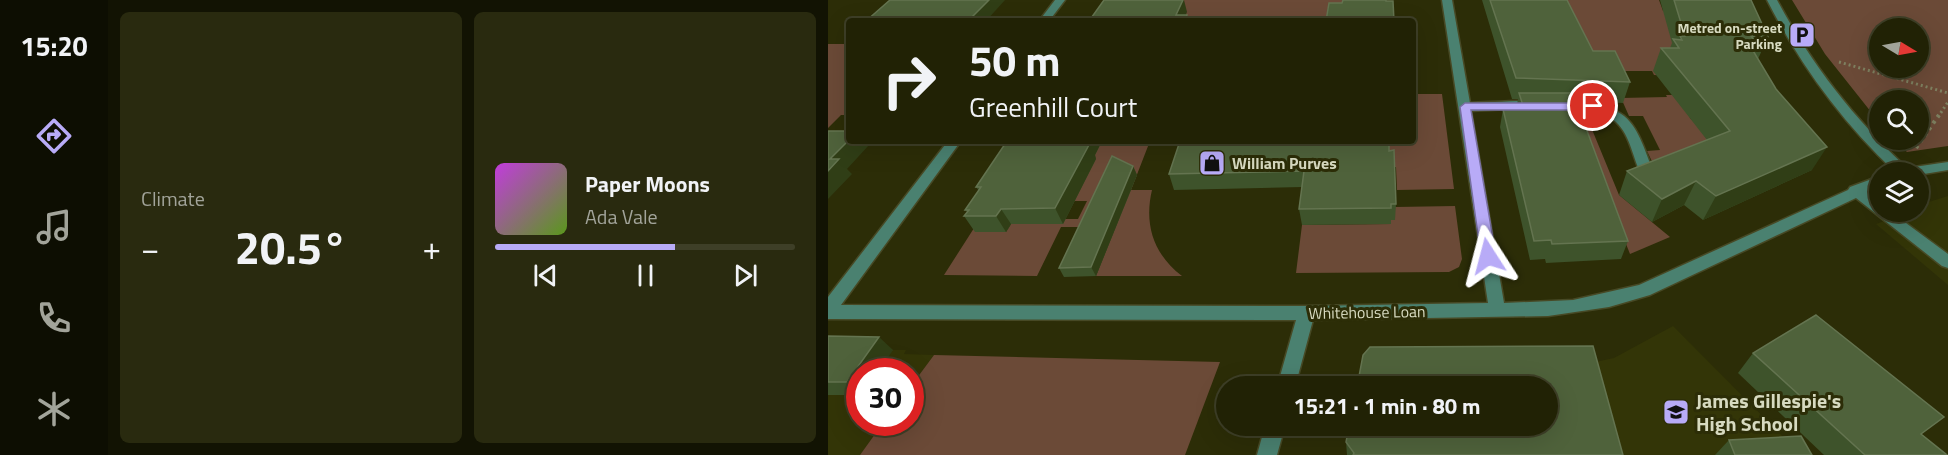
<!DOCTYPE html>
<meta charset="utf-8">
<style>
body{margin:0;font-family:"Titillium Web",sans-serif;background:#292a0f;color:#f1f3f6;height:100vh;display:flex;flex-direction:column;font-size:22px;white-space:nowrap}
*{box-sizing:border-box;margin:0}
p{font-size:20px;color:#a2a49a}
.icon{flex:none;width:33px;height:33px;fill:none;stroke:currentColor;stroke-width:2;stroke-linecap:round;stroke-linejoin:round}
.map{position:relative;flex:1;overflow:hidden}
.side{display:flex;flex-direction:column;gap:12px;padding:12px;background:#121303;width:720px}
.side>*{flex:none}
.hud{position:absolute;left:18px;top:18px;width:570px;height:126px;border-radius:6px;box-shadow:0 6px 24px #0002,0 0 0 2px #3e3f27;background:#212205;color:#f1f3f6;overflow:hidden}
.needle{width:39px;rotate:100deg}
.fabs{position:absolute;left:1041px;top:18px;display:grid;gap:12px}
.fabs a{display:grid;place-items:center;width:60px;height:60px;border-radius:50%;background:#212205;box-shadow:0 6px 24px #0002,0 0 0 2px #3e3f27;font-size:30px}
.speed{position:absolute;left:18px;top:358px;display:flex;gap:12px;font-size:30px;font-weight:700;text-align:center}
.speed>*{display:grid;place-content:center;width:78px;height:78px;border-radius:50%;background:#212205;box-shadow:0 6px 24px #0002,0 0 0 2px #3e3f27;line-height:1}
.speed .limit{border:9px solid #d22;background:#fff;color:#111}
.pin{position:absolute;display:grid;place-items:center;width:51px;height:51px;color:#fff;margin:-26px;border:3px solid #fff;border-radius:50%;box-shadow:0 2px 6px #0007}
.me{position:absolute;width:66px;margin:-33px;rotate:351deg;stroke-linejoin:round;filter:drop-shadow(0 0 4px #0008)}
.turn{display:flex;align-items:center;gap:21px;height:126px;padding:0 24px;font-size:27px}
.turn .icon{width:78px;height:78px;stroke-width:2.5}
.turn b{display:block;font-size:42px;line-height:51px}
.big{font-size:45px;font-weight:700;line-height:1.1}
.side .card{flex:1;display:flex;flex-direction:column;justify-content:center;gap:9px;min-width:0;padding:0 21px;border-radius:9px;background:#292a0f}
.song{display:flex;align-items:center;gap:18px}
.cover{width:72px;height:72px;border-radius:9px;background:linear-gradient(135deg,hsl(290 70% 55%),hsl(90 70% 35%))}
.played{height:6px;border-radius:3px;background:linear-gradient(90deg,#b8abf7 60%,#3e3f27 60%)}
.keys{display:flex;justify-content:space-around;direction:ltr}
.heat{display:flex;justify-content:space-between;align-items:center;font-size:33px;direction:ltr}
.side .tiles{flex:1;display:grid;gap:12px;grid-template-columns:repeat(2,1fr)}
.trip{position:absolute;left:388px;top:376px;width:342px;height:60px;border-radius:30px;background:#212205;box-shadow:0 6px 24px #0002,0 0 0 2px #3e3f27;font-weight:700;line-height:60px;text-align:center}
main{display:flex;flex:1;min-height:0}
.menu{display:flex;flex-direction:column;width:108px;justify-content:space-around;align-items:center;background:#0d0e02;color:#a2a49a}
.menu .icon{width:42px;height:42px}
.menu .current{color:#b8abf7}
.menu b{font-size:27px;color:#f1f3f6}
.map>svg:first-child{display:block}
.built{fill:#333507}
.green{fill:#6b4a37;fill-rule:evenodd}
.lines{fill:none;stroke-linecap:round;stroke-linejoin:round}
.minor-casing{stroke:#474925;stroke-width:3}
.path-far1{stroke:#7e8060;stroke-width:3;stroke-dasharray:2 3;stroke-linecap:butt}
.path{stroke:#7e8060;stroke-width:4;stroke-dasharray:3 4.5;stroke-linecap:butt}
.minor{fill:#4a8170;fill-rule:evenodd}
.wall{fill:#3e532b}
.shaded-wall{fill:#303e16}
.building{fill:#4f623b;stroke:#647450;stroke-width:1.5}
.route{fill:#b8abf7;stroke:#786fa1;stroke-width:1.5}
.labels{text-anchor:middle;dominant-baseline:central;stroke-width:6;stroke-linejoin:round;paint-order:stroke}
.far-poi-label{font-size:14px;font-weight:bold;fill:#d7dac0;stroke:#2c2d07;text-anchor:end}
.poi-label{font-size:16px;font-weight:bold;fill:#d7dac0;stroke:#2c2d07;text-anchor:start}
.street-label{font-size:16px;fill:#d7dac0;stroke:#2c2d07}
.near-poi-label{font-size:20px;font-weight:bold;fill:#d7dac0;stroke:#2c2d07;text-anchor:start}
</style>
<main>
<nav class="menu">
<b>15:20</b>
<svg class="icon current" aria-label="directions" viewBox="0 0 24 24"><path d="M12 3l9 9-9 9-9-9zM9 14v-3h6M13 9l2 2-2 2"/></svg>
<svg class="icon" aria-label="music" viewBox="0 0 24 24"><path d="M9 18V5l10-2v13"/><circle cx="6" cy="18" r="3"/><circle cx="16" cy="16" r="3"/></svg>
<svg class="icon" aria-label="phone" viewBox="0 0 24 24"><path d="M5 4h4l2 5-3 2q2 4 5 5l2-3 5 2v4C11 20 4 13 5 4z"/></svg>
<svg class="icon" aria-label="climate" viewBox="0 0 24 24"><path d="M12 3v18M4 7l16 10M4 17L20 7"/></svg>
</nav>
<section class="side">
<div class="tiles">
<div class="card"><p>Climate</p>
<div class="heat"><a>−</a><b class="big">20.5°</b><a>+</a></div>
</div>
<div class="card">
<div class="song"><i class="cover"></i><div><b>Paper Moons</b><p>Ada Vale</p></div></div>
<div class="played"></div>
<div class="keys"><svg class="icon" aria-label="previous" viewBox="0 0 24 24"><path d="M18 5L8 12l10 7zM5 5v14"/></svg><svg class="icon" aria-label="pause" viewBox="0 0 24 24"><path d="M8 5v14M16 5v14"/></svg><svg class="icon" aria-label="next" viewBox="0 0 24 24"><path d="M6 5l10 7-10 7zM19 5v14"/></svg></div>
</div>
</div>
</section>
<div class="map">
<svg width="1120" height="455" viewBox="0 0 1120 455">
<rect width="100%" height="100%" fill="#2c2d07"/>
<g class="built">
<path d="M1120 196V285L1048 224 1081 212H1090L1091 205Z"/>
<path d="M845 326 973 455H777L767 362 786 358Z"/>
<path d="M34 350H78L76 354 106 355 83 386 82 372H32V423H55L32 455H0V351Z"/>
</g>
<g class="green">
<path d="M288 0H540L501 21H355Z"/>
<path d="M728 0H831L835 11 846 12V76L826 75 824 71H757Z"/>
<path d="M964 0H1120V146L1079 152 1066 140H1090V100H1052L1051 122 997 54ZM1052 28H1090V68H1052Z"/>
<path d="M0 44H21V115H13L0 128Z"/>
<path d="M585 94H614L626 189 569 190 568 167H561L495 141H585Z"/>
<path d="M838 95H856L862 118 900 155 832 178 819 151 832 150 815 116H801L793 98 839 97Z"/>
<path d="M763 127 791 195 842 237 802 254 752 128Z"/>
<path d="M198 141H322L303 190H324C316 224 325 254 354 276H268L292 216 258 227H233L209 276 116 275 148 225 178 232 183 224H206L209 219H250L259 201H247Z"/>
<path d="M627 206 634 259 631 267 621 272 468 273 474 225 562 224 563 220H567V207Z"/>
<path d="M106 355 392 362 357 455H32L55 423H82L83 386Z"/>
</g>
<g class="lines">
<defs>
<g id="minor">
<path d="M227 0H237L221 21H211Z"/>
<path d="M614 0H624L642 103C678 102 768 93 796 116 812 129 818 155 826 173L819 178 814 176C805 160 803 136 788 122 765 101 675 110 643 111L676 303 745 300 811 285 1020 190 1022 187 1052 176V187L1040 192 1052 201V212H1063L1120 254V268L1114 266 1028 198 822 295 781 307 720 316 485 320 467 387H449L468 320 0 319V297L120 141H133L13 305 478 306 660 303Z"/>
<path d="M939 0H949C983 64 1026 119 1079 168L1120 162V170L1090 175V172H1067C1014 122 972 65 939 0Z"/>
<path d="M437 426H457L449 455H429Z"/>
</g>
</defs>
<use href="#minor" class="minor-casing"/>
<g class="path-far1">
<path d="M1011 62 1120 93"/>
<path d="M1110 117 1120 102"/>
</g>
<path class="path" d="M1088 148 1111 115"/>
<use href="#minor" class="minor"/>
</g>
<g class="wall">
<path d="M654 0H739L765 51 802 82 795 103 748 101 800 241 793 259 718 263 717 259 702 260 672 127 675 109H688L690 99H684Z"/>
<path d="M832 0H923L940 37 930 59 984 170 875 220 856 205 824 222 791 195 799 171 879 140 825 71 833 48H842L844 43Z"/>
<path d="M179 141H274L267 155 268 159 235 224H183L178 232H147L136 216 139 212 137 210 151 191 148 187Z"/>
<path d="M561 151 568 204 567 220H563V224L474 225 471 209 474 187 346 190 341 174Z"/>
<path d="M305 166 309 175 268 276 236 277 231 268Z"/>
<path d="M0 336 65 350 32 372V395H0Z"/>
<path d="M925 353 1093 434 1119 455H996L910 373Z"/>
<path d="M901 440 984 455H887Z"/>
<path d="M518 442 795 455H519Z"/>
</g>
<g class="shaded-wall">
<path d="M161 0H177L158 21H140Z"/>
<path d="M355 0H356L359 12 355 21 348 15Z"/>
<path d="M21 140V141H37L41 145 19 169 24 174 0 199V171L2 159Z"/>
<path d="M259 141H274L267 155 268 159 235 224 227 208Z"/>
<path d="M999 147 984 170 875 220 888 196Z"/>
<path d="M305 166 309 175 268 276 263 267Z"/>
<path d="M868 181 856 205 824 222 834 199Z"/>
<path d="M173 209 183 224 178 232 168 216Z"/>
<path d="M51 337 65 350 50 372H32V393L19 382Z"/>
</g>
<g class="building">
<path d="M62 0H161L140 21H38Z"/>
<path d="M276 0H355L348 15H359L357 21H261Z"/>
<path d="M515 0H558V1H565L566 21H498L501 3H514Z"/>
<path d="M662 0H739L765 51H787L802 82 688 78Z"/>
<path d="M846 0H923L940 37 923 36 929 44H921L948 89 999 147 888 196 868 181 834 199 799 171 902 131 833 48H851L845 39 854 40 852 36H857Z"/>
<path d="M691 93H745L800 241 724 244 723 240 706 241 675 109H696Z"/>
<path d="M0 131H21V140L2 159H11L0 171Z"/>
<path d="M179 141H259L258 143H262L227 208 173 209 168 216H136L141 210H137L153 187H148Z"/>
<path d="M352 141H561V151L566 150 568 204H563V208L471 209 476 171 341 174Z"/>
<path d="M284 156 305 166 263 267 231 268Z"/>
<path d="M988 315 1116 417 1093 434 1119 455H1037L925 353Z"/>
<path d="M0 336 51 337 19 382H0Z"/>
<path d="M765 346 795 455H525L526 453 518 442 521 426H720V387H529L535 355 542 347Z"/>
<path d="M973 436 984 455H907L901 440Z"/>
</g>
<path class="route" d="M637 103H765L770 106 765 110H643L668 256 660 261 653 256 632 107Z"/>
<defs>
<symbol id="parking-square" viewBox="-11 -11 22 22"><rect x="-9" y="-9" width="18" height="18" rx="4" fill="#b8abf7" stroke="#2c2d07"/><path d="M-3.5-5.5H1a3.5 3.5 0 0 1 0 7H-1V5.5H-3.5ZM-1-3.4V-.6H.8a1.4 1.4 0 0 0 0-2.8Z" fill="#111"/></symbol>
<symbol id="shop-square" viewBox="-11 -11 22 22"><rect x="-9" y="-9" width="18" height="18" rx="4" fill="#b8abf7" stroke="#2c2d07"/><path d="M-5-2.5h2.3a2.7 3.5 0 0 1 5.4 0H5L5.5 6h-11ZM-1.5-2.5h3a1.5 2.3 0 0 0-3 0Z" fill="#111"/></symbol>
<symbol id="school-square" viewBox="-11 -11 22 22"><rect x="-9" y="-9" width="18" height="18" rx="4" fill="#b8abf7" stroke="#2c2d07"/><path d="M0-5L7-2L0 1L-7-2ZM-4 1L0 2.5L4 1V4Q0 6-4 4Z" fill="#111"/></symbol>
</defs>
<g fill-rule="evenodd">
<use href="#parking-square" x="959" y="20" width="30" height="30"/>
<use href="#shop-square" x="369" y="148" width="30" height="30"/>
<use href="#school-square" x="833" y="397" width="30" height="30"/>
</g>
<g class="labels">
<g class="far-poi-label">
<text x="954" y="27">Metred on-street<tspan x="954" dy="16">Parking</tspan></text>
</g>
<g class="poi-label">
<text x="404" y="163">William Purves</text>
</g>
<g class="street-label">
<text transform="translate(539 312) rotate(-1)">Whitehouse Loan</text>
</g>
<g class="near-poi-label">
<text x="868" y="400">James Gillespie's<tspan x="868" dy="23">High School</tspan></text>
</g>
</g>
</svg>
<div class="fabs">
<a><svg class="needle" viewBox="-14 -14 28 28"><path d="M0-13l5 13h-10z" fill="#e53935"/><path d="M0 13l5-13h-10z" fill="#a2a49a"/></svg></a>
<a><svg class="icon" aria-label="search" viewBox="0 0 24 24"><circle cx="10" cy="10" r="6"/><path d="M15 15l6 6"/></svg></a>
<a><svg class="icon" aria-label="layers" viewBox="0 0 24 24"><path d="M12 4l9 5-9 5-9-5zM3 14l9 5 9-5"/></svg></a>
</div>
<div class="speed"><div class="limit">30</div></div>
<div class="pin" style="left:765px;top:106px;background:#d93025"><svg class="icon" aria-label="arrive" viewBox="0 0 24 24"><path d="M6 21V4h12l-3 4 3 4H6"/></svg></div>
<svg class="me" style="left:660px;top:256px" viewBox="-20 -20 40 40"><path d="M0-17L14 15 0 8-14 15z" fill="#b8abf7" stroke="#fff" stroke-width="4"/></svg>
<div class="trip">15:21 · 1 min · 80 m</div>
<div class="hud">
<div class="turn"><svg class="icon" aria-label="right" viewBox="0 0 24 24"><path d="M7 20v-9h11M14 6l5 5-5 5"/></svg><div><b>50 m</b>Greenhill Court</div></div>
</div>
</div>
</main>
